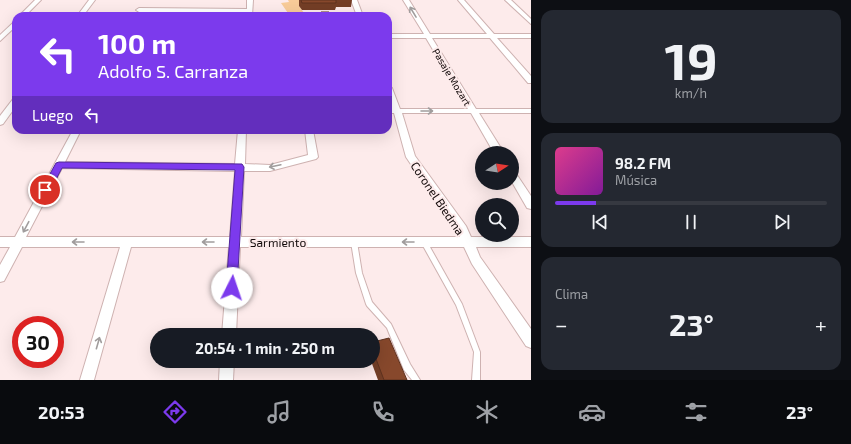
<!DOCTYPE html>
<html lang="es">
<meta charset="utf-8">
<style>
body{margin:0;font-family:"Exo 2",sans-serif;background:#242831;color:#f1f3f6;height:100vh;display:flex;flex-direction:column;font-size:15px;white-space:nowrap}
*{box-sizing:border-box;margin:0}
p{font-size:13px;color:#9ea1a6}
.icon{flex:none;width:22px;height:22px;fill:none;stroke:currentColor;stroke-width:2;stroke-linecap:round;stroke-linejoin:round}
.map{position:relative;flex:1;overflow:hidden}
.side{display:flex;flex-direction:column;gap:10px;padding:10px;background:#0d0f14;width:320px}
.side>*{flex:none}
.guide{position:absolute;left:12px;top:12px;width:380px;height:122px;border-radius:12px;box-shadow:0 4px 16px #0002;background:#7c3aed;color:#fff;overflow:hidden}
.needle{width:26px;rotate:78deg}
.buttons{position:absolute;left:475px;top:146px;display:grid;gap:8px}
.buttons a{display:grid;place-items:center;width:44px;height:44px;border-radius:50%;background:#171b24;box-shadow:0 4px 16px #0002;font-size:20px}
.speed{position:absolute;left:12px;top:316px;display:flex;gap:8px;font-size:20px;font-weight:700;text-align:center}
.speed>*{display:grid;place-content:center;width:52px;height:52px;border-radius:50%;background:#171b24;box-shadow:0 4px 16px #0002;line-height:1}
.speed .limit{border:6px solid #d22;background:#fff;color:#111}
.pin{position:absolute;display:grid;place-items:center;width:34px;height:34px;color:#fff;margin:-17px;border:2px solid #fff;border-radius:50%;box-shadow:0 1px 4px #0007}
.me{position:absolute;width:44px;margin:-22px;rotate:4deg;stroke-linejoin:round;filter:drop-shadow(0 0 3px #0008)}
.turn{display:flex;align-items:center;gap:14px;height:84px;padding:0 20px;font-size:18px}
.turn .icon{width:52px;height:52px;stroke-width:2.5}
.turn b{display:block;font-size:28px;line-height:34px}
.then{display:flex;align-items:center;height:38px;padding:0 20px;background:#0003;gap:8px;font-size:15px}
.big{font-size:30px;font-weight:700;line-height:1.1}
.side .card{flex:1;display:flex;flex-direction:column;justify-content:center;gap:6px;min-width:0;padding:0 14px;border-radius:12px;background:#242831}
.side .dial{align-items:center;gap:0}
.dial b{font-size:52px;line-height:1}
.song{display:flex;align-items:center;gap:12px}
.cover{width:48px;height:48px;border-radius:6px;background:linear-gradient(135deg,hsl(330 70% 55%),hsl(290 70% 35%))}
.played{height:4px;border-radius:2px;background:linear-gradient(90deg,#7c3aed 15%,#363941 15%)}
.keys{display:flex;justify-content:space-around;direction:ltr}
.heat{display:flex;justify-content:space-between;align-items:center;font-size:22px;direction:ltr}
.trip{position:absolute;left:150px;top:328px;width:230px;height:40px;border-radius:20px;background:#171b24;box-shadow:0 4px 16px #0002;font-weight:700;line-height:40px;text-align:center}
.tabs{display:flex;height:64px;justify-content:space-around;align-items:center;background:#090b0e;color:#9ea1a6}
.tabs .icon{width:28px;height:28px}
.tabs .current{color:#7c3aed}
.tabs b{font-size:18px;color:#f1f3f6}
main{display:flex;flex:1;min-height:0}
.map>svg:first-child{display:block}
.green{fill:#f8cb98}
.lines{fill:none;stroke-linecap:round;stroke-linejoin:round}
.lane-casing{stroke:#ceb2b1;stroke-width:2}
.street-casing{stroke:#ceb2b1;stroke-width:2}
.lane{fill:#fff;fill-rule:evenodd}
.street{fill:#fff;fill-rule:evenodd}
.wall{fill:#743e26}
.building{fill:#87482c;stroke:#5e321f}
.oneway{stroke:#a19d9d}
.route{fill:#7c3aed;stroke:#51269a}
.labels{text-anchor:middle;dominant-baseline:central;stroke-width:4;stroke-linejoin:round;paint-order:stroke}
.far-street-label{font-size:10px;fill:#130a0a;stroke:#fdebeb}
.street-label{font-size:12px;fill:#130a0a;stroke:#fdebeb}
</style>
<main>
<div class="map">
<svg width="531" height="380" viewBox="0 0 531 380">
<rect width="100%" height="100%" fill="#fdebeb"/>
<path class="green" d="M288 0H301L299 6 304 13H320L321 16H290L281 3 289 2Z"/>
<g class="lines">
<defs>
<g id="lane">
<path d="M352 240H356L357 242 362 273 372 302 391 324 410 364 420 380H412L404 370 387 328 367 306 366 304 356 273 351 242Z"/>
<path d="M422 240H426L462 304 480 352V380H472L474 352 456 305 422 244 421 242Z"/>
</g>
<g id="street">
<path d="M35 0H41L25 16H19Z"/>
<path d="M89 0H95L83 16H77Z"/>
<path d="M247 0H253L252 16H246V13L139 12 136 10 139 8 247 9Z"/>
<path d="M351 0H357L363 16H357Z"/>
<path d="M403 0H409L430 34H487L458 0H464L494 34H531V38H497L531 76V83H528L490 38H432L476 109H531V113H479L504 153H494L471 113H402L415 156 466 226 471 237H531V247H476L480 257 531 329V348L526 346 472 264 464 247H240L236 335H222L229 247H131L94 380H80L120 247H22L4 281 0 282V265L10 247H0V237H15L73 130H81L65 162 235 164 238 130H246L245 164 270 165 308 155 305 130H313L318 157 316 159 270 171H244L241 237H460L406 157 394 113H388V109H392L388 98V86L392 88 400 109H468L426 38H388V34H424ZM62 168 235 171 230 237H26Z"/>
<path d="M505 0H511L531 19V24Z"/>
<path d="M16 20V26L0 41V35Z"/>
<path d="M13 99H16V106L3 124 0 125V116Z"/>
<path d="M512 171 515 172 531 196V209L527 208 512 182Z"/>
<path d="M220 361H234L233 380H219Z"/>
</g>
</defs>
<use href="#lane" class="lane-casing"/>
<use href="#street" class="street-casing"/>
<use href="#lane" class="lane"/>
<use href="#street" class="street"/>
</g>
<g class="wall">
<path d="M299 0H352L351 7H336L335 10H302L299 6Z"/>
<path d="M373 342 407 380H378L371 361H373Z"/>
</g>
<g class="building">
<path d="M301 0H336V3H302Z"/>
<path d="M321 12H329L330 16H323Z"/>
<path d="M389 338 407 380H384L373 351V342Z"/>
</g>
<defs><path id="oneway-shaft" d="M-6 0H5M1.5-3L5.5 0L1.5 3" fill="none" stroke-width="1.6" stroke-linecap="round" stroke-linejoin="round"/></defs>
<g class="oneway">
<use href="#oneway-shaft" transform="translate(413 12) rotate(-121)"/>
<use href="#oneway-shaft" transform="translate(427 111)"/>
<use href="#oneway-shaft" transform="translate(275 166) rotate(168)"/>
<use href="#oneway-shaft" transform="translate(26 227) rotate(118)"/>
<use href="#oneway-shaft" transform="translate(78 242) rotate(-180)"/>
<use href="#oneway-shaft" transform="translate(208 242) rotate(-180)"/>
<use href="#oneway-shaft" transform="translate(408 242) rotate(-180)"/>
<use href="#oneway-shaft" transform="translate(98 343) rotate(-74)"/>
</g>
<path class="route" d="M59 162 242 164 244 167 237 288 236 292 232 294 228 292 226 288 235 170 62 168 49 193H42L41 190 56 163Z"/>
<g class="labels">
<g class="far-street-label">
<text transform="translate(452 77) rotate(59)">Pasaje Mozart</text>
</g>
<g class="street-label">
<text transform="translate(438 198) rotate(56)">Coronel Biedma</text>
<text x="278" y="242">Sarmiento</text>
</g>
</g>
</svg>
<div class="buttons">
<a><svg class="needle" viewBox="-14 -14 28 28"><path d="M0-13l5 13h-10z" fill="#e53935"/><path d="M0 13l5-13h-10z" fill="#9ea1a6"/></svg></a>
<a><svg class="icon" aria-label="search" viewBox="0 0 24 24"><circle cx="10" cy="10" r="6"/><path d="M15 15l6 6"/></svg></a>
</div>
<div class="speed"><div class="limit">30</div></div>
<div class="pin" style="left:45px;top:190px;background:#d93025"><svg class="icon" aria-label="arrive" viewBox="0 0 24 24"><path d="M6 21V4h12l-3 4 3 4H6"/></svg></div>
<svg class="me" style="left:232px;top:288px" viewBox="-20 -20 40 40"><circle r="19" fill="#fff"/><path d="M0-13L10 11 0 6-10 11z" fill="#7c3aed"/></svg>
<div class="trip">20:54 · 1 min · 250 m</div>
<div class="guide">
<div class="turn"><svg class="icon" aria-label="left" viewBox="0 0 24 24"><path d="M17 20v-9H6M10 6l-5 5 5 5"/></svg><div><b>100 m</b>Adolfo S. Carranza</div></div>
<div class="then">Luego<svg class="icon" aria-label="left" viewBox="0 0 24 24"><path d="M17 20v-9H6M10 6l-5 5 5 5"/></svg></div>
</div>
</div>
<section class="side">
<div class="card dial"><b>19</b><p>km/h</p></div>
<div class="card">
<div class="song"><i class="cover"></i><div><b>98.2 FM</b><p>Música</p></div></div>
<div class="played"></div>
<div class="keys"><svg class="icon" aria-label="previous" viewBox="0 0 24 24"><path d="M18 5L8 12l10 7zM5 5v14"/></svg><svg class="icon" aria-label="pause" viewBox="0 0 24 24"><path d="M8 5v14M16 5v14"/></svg><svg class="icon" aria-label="next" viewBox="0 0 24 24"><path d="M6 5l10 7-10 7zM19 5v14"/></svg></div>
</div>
<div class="card"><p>Clima</p>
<div class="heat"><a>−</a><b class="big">23°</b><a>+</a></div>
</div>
</section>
</main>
<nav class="tabs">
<b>20:53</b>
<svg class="icon current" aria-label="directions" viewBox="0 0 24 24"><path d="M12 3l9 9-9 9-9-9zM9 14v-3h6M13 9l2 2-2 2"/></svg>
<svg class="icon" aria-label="music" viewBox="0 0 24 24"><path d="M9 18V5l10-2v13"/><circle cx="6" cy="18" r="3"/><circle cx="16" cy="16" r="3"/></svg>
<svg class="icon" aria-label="phone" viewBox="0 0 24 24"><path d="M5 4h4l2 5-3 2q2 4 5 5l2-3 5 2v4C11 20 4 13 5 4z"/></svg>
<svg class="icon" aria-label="climate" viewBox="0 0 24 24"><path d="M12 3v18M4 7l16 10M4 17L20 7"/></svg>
<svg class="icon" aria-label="car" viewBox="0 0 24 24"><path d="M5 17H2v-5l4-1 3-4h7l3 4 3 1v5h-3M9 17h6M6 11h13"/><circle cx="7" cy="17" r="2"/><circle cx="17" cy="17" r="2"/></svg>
<svg class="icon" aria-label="filters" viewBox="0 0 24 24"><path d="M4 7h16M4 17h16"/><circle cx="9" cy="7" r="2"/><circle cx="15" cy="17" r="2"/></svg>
<b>23°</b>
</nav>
